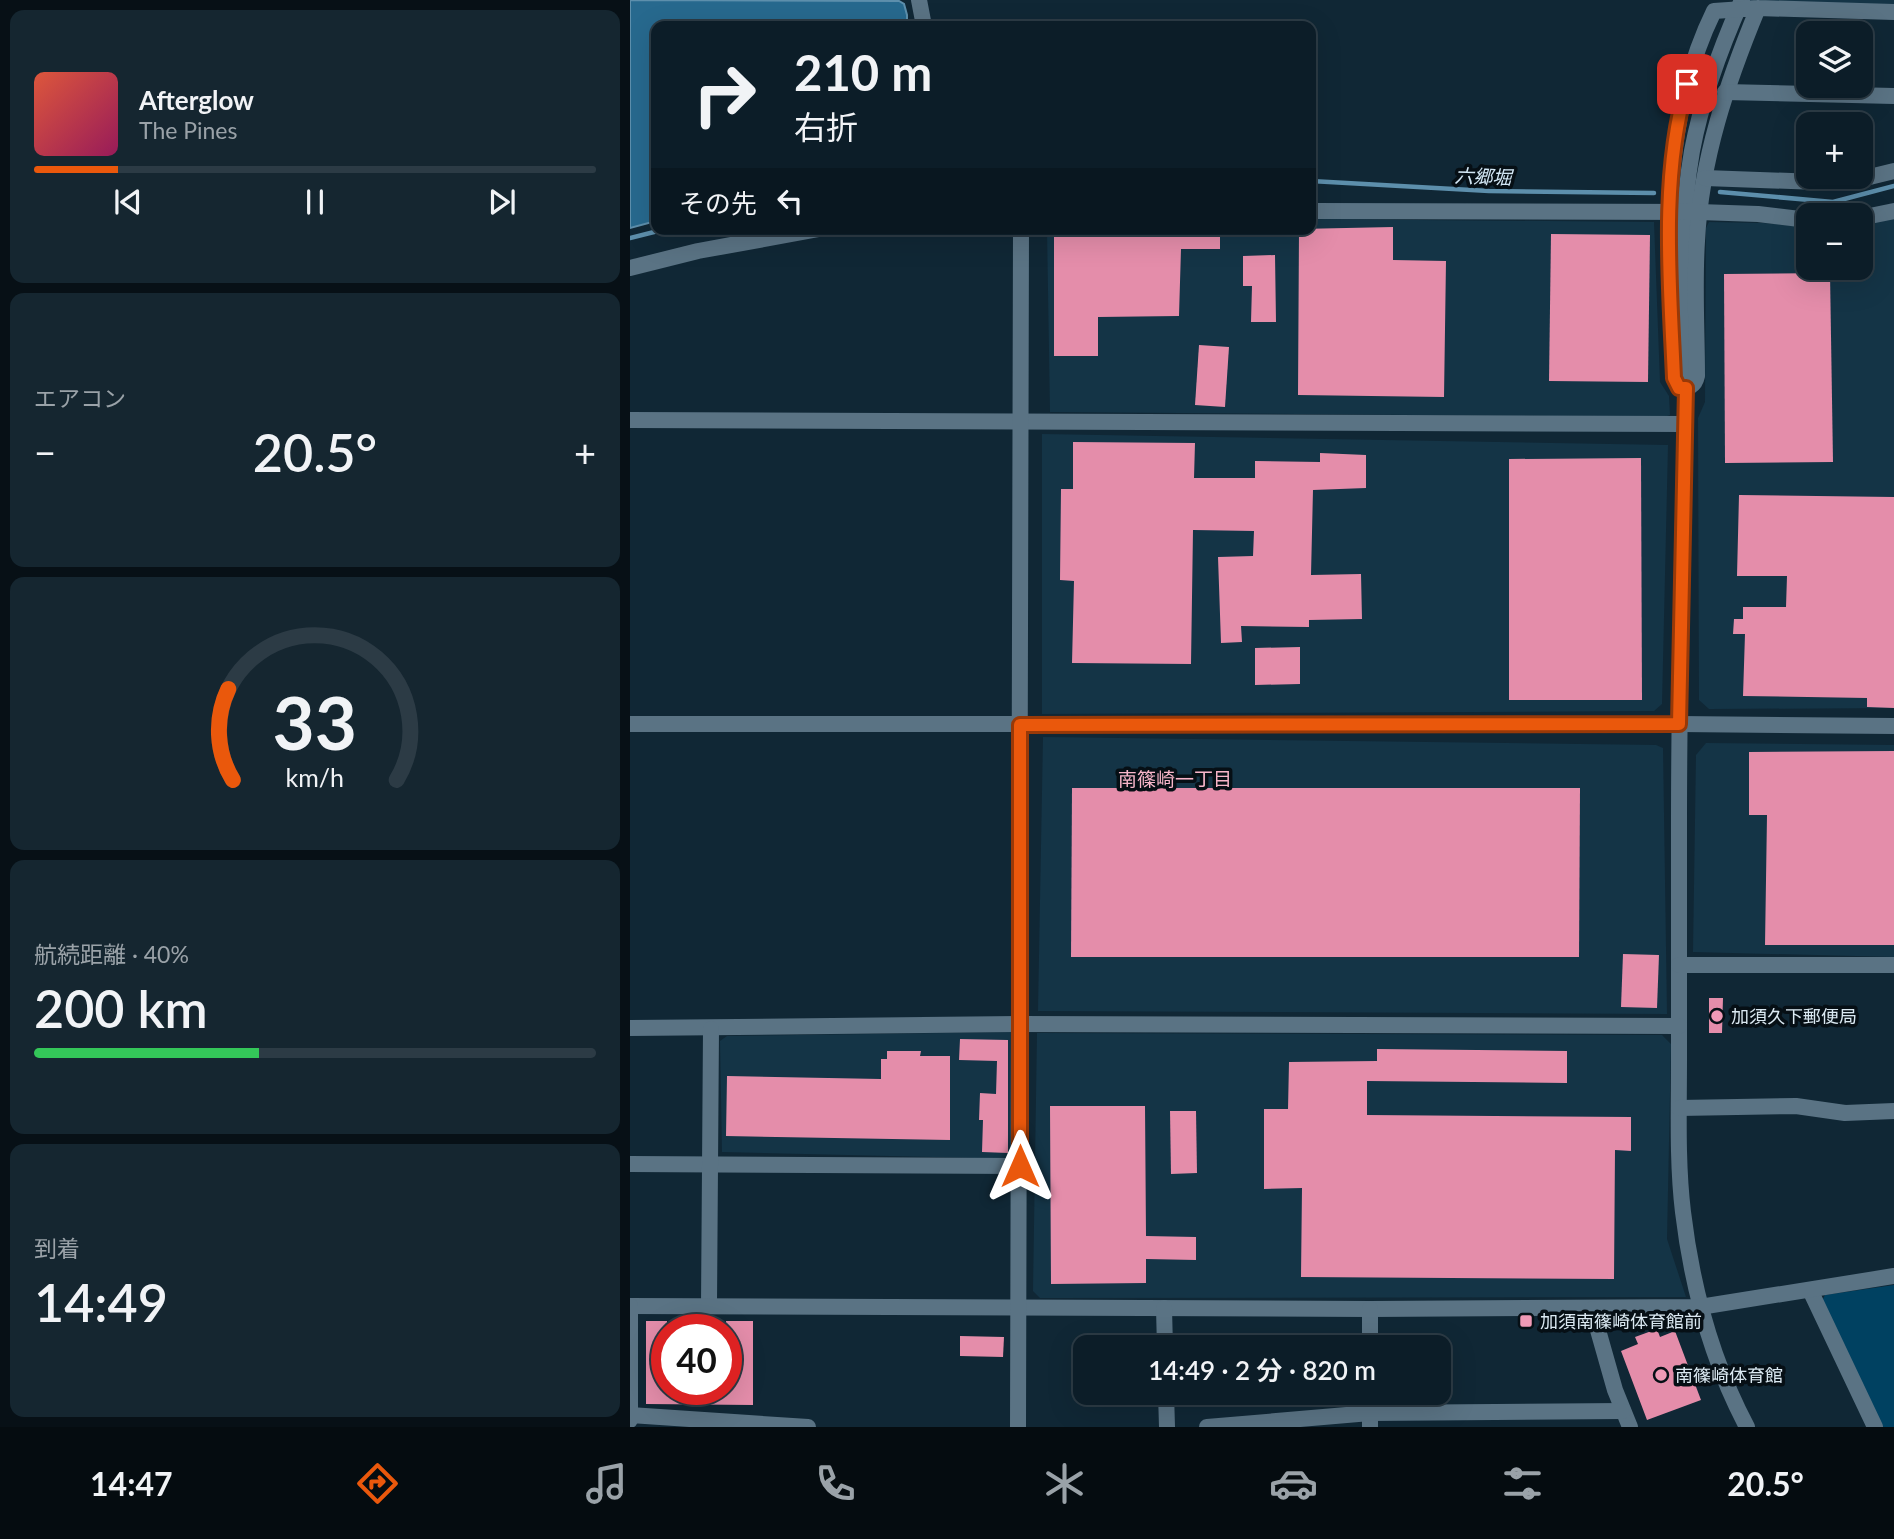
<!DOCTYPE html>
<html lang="ja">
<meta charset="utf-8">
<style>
body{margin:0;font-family:Lato,"Noto Sans JP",sans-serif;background:#152630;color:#f1f3f6;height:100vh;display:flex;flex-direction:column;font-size:26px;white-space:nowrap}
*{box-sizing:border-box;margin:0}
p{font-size:23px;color:#9aa2a8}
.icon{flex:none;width:38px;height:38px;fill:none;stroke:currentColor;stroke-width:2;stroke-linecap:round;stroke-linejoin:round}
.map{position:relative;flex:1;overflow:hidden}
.details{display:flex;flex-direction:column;gap:10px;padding:10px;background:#071016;width:630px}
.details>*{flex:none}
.hud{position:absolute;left:21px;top:21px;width:665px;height:214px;border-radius:14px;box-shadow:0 7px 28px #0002,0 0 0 2px #2c3b45;background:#0c1d28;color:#f1f3f6;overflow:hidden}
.buttons{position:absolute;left:1166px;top:21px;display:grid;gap:14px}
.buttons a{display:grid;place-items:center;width:77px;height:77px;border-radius:14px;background:#0c1d28;box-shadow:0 7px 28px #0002,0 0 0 2px #2c3b45;font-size:35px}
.speed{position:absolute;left:21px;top:1314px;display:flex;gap:14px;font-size:35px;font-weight:700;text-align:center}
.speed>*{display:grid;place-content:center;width:91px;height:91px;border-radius:50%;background:#0c1d28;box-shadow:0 7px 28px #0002,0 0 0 2px #2c3b45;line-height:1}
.speed .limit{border:10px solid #d22;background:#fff;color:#111}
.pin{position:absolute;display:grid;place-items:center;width:60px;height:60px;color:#fff;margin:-30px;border-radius:14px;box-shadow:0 4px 10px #0006}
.me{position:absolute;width:77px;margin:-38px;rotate:0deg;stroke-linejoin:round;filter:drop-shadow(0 0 5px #0008)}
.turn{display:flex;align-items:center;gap:24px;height:147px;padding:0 28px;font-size:32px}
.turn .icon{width:91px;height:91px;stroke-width:2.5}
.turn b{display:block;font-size:49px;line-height:60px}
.then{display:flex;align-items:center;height:66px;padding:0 28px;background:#0003;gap:14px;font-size:26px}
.big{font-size:52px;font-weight:600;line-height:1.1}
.details .card{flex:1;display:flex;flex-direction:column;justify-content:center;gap:10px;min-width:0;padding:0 24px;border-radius:14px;background:#152630}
.details .dial{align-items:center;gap:0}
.dial svg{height:182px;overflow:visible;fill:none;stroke:#2c3b45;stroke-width:7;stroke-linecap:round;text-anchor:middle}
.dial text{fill:#f1f3f6;stroke:none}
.song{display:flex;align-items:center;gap:21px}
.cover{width:84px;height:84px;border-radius:10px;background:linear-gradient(135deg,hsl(10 70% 55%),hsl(330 70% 35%))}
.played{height:7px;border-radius:4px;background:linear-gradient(90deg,#ea580c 15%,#2c3b45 15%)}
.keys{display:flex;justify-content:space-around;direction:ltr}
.heat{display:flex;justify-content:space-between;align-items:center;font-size:38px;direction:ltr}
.charge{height:10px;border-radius:5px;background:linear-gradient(90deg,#34c759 40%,#2c3b45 0)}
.trip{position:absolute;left:443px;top:1335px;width:378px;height:70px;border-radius:14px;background:#0c1d28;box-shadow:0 7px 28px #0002,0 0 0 2px #2c3b45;font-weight:600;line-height:70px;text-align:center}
.tab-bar{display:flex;height:112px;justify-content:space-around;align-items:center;background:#050c10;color:#9aa2a8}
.tab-bar .icon{width:49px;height:49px}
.tab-bar .current{color:#ea580c}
.tab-bar b{font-size:32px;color:#f1f3f6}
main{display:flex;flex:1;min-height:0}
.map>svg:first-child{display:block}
.built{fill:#143446}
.green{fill:#004161}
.water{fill:#27698e;stroke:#5d8fac;stroke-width:2}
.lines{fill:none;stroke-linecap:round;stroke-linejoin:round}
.stream{stroke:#5d8fac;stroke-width:4.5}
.building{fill:#e48daa}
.minor{stroke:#5a7384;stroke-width:16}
.route-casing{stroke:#983908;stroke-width:18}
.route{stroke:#ea580c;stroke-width:12}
.poi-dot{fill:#f09ab6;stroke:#060f15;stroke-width:2.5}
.labels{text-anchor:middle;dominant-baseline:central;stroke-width:7;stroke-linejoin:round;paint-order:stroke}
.poi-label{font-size:18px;fill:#dbe9f2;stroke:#060f15;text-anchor:start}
.water-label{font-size:19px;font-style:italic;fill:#d3e7f5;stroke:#060f15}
.neighbourhood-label{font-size:19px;fill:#f8b6ca;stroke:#060f15}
</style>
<main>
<section class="details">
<div class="card">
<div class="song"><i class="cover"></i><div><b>Afterglow</b><p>The Pines</p></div></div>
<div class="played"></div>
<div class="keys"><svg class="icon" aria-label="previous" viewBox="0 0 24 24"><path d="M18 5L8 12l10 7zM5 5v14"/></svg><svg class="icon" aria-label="pause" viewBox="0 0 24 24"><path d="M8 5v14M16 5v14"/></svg><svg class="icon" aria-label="next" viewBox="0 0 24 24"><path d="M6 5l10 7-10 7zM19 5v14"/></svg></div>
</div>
<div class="card"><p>エアコン</p>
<div class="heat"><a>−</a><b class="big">20.5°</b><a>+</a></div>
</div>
<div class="card dial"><svg viewBox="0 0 100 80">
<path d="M14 69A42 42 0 1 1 86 69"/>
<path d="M14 69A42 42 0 0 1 12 29" stroke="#ea580c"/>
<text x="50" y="56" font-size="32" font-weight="700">33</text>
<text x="50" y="72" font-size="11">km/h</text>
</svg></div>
<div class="card"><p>航続距離 · 40%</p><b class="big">200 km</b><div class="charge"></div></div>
<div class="card"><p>到着</p><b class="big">14:49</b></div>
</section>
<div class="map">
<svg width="1264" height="1427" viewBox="0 0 1264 1427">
<rect width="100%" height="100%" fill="#102735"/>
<g class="built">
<path d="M1103 0H1264V8L1138 3Z"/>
<path d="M1264 217V708L1079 709 1069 700 1068 418 1075 402 1076 228 1079 222 1134 223 1178 227V268H1230V225Z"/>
<path d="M681 219 1024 222 1030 382 1039 396 1040 415 1034 417 420 412 417 229H681Z"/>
<path d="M412 434 1038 445 1032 704 1024 711 412 714Z"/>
<path d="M413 737 1026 745 1033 748 1037 1014 408 1011Z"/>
<path d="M1076 743 1264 745V957L1063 952 1066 755Z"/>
<path d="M389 1032 387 1159 92 1152 90 1041 97 1036Z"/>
<path d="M407 1033 1032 1035 1041 1044 1037 1239 1056 1297 410 1298 403 1291Z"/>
</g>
<path class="green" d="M1264 1285V1427H1253L1191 1303 1195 1295Z"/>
<path class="water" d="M0 0 269 1 274 4 277 15V26H26V221L0 228Z"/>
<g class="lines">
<g class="stream">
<path d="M681 181 859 191 1024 193"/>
<path d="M1090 192 1203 202 1264 186"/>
<path d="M0 238 36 229"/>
</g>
</g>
<g class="building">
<path d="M763 227V260L816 261 814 397 668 395 669 229Z"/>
<path d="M424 229H590V249H551L549 316 468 317V356H424Z"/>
<path d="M921 234 1020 235 1018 382 919 381Z"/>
<path d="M645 255 646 322H621L622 286H613V256Z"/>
<path d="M1200 273 1203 462 1095 463 1094 274Z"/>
<path d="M569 345 599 347 595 407 565 405Z"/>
<path d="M443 442 565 443 564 478H625V461L690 462V453L736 455V488L683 490 681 575 731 574 732 619 679 620V627L611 626 612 642 591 643 588 557 623 556 624 531 563 530 561 664 442 663 444 581 430 580 431 489H443Z"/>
<path d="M1011 458 1012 700H879V459Z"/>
<path d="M1109 495 1264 497V708L1237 707V698L1113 696 1115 634H1103L1104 619H1113V607H1156L1157 576H1107Z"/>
<path d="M670 647V684L625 685V648Z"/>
<path d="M1264 751V945H1135L1137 815H1119V752Z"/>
<path d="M442 788H950L949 957H441Z"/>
<path d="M993 954 1029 955 1027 1008 991 1007Z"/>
<path d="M1079 998H1093L1092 1033H1079Z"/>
<path d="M330 1039 378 1040V1153L352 1152 353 1120H349L350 1093 366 1094 367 1061 329 1060Z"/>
<path d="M747 1049 937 1051V1083L737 1081V1115L1001 1117V1151L985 1150 984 1279 671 1277 672 1188 634 1189V1109H658L659 1062 747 1061Z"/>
<path d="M257 1051H291L290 1056H320V1140L96 1136 97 1076 251 1079V1059H257Z"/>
<path d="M420 1106H515L516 1236 566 1237V1260L516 1259V1283L421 1284Z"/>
<path d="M540 1111H566L567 1173 541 1174Z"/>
<path d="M16 1321H37V1390H96V1321H123V1405L16 1404Z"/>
<path d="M1027 1329 1030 1337 1045 1331 1071 1400 1017 1420 991 1351 1008 1344 1005 1337Z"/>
<path d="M330 1336 374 1337 373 1357 330 1356Z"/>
</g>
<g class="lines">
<g class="minor">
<path d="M289 0 294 26"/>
<path d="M1112 0C1090 49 1072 98 1062 151 1046 242 1057 336 1055 427 1052 558 1049 689 1049 820 1049 900 1049 980 1049 1060 1049 1110 1047 1162 1053 1212 1062 1287 1082 1361 1117 1427"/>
<path d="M1128 8C1097 83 1071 159 1067 241 1064 286 1067 331 1067 376 1065 386 1059 388 1049 388L1044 378C1038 256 1028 125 1084 11L1128 8 1264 12"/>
<path d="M1095 92 1264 96"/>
<path d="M1075 178 1215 183 1264 171"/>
<path d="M681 211 1069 212 1128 214 1178 220"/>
<path d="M1230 218 1264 211"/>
<path d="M0 268 68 251 189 229"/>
<path d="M0 420 1055 424"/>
<path d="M0 724H1049L1264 726"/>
<path d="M1049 965H1264"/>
<path d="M0 1028 390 1024 1049 1026"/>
<path d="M1049 1108 1166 1106 1215 1113 1264 1111"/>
<path d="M0 1164 390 1166"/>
<path d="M1180 1290 1245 1427"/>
<path d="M79 1305 81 1029"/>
<path d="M0 1306 740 1309 1070 1307 1264 1276"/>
<path d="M534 1308 535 1348"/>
<path d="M740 1309V1348"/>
<path d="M962 1309 985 1390 1000 1427"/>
<path d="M536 1393 537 1427"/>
<path d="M740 1393V1427"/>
<path d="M0 1415 178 1427"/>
<path d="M0 1420V1306"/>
<path d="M388 1427 391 229"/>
<path d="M577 1427 740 1413 993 1411"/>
</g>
</g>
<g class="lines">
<defs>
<path id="route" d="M390 1166V725L1049 724 1056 388H1049L1044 378C1040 284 1030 176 1057 84"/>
</defs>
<use href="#route" class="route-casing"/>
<use href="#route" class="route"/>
</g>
<g class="poi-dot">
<circle cx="1087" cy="1016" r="7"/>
<rect x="889" y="1314" width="14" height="14" rx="3.5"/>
<circle cx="1031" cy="1375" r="7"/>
</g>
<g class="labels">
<g class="poi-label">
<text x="1101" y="1016">加須久下郵便局</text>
<text x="910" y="1321">加須南篠崎体育館前</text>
<text x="1045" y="1375">南篠崎体育館</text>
</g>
<g class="water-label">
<text transform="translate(853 176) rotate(2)">六郷堀</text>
</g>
<g class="neighbourhood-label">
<text x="545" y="778">南篠崎一丁目</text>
</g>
</g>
</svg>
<div class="buttons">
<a><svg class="icon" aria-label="layers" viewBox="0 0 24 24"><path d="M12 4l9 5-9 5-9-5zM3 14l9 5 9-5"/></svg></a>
<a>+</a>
<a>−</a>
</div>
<div class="speed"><div class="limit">40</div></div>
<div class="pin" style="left:1057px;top:84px;background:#d93025"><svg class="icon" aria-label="arrive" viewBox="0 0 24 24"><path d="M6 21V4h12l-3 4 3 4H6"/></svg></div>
<svg class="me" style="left:390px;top:1166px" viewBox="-20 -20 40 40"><path d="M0-17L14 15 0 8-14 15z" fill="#ea580c" stroke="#fff" stroke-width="4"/></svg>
<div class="trip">14:49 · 2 分 · 820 m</div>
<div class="hud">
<div class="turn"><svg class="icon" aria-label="right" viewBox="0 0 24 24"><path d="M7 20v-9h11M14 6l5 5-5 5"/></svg><div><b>210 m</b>右折</div></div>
<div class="then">その先<svg class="icon" aria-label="left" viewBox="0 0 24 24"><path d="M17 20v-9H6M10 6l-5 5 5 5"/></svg></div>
</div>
</div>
</main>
<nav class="tab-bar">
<b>14:47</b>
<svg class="icon current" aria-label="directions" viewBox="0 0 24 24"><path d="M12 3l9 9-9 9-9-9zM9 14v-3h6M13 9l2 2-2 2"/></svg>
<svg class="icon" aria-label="music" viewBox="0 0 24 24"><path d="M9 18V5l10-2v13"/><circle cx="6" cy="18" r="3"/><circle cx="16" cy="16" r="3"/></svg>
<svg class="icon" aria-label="phone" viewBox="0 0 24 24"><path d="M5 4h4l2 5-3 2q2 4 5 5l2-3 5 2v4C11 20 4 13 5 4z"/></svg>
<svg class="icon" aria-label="climate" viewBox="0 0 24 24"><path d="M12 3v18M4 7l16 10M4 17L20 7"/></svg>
<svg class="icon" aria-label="car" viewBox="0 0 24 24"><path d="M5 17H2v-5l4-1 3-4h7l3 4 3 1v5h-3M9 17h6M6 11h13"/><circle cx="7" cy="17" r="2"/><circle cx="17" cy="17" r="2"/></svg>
<svg class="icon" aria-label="filters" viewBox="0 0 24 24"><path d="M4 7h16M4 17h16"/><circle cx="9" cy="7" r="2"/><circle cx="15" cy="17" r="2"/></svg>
<b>20.5°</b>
</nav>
